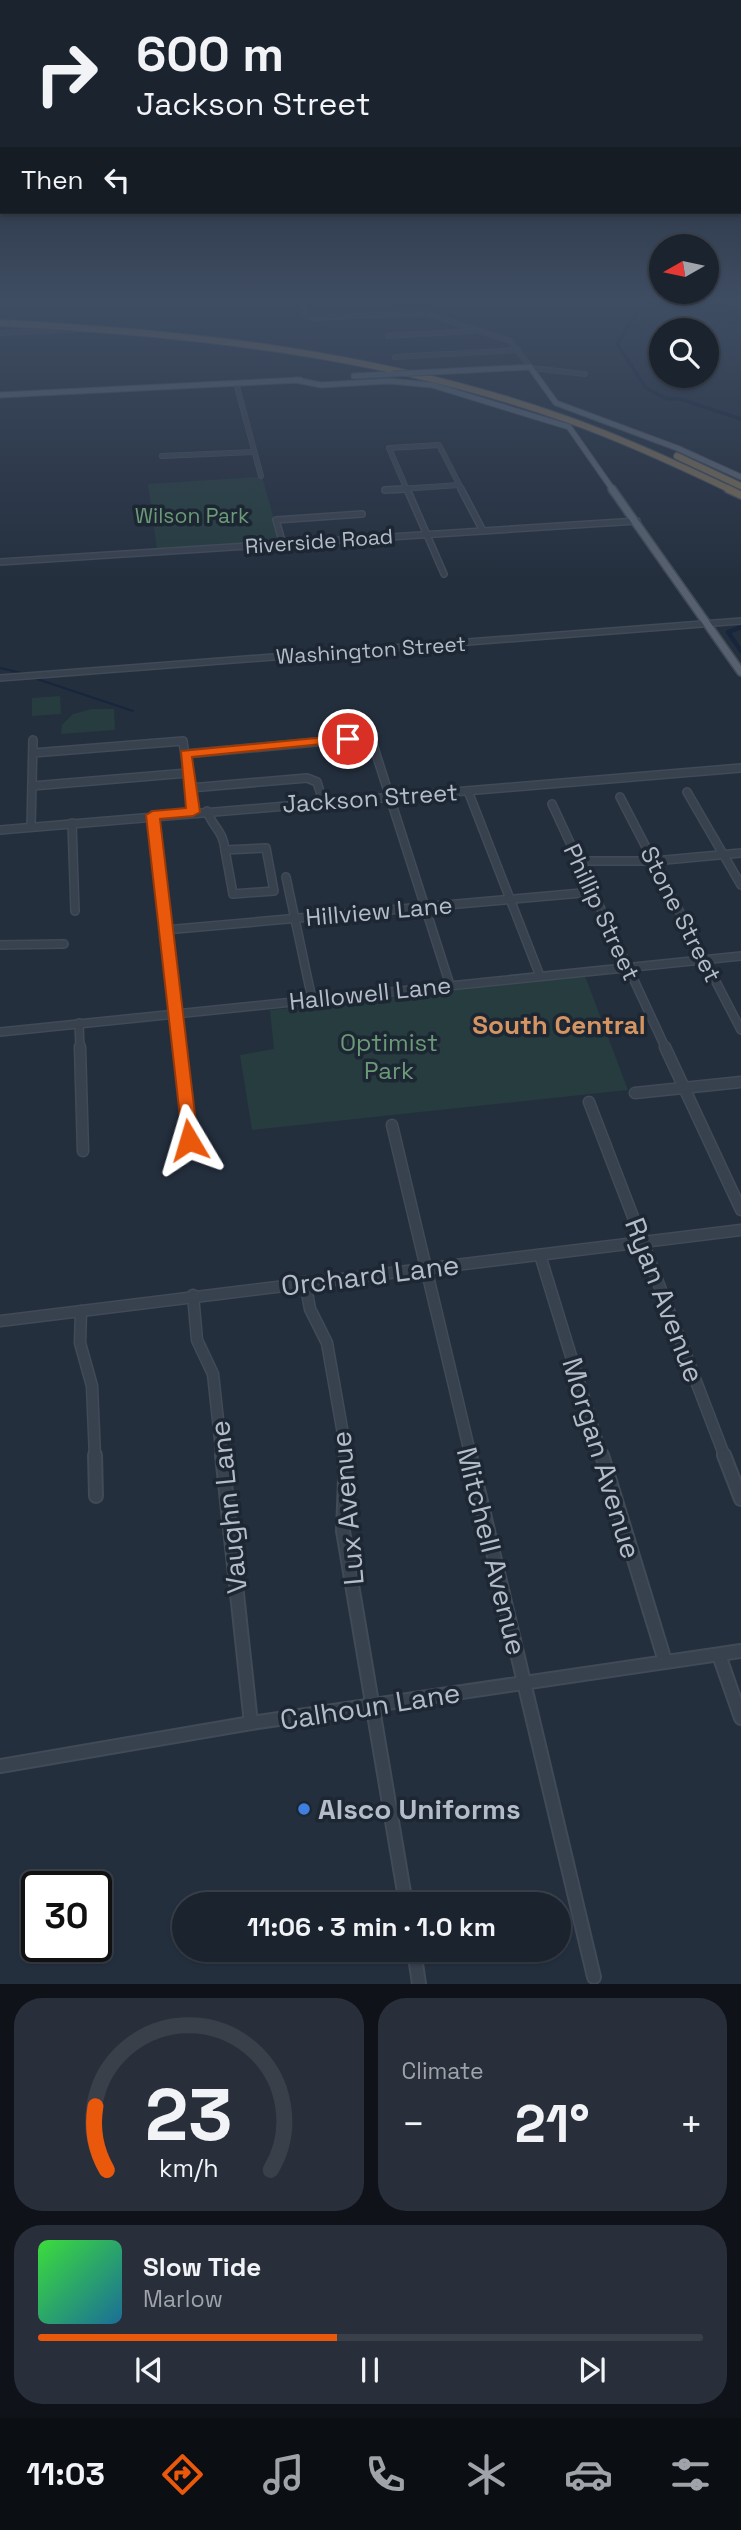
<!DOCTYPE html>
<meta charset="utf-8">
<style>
body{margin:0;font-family:"Space Grotesk",sans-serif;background:#282f3a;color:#f1f3f6;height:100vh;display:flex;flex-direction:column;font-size:26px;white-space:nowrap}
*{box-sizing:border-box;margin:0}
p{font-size:23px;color:#a0a4aa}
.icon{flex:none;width:38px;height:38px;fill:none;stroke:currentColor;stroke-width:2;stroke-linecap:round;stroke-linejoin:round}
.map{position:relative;height:1984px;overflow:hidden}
.side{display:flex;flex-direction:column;gap:14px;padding:14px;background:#0f1319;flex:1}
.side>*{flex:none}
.top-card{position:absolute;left:0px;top:0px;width:742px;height:214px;box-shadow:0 2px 5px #0004,0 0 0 2px #39404a;background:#1b232e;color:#f1f3f6;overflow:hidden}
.needle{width:46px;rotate:261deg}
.controls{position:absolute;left:649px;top:234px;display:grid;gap:14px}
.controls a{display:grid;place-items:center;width:70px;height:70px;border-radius:50%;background:#1b232e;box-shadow:0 2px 5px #0004,0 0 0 2px #39404a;font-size:35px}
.speed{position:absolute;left:21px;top:1871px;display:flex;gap:14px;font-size:35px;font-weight:700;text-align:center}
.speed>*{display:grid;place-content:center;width:91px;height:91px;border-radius:50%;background:#1b232e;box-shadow:0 2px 5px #0004,0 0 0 2px #39404a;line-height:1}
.speed .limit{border:4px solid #111;border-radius:10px;background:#fff;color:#111}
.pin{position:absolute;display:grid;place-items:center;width:60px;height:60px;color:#fff;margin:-30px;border:4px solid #fff;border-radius:50%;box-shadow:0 2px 7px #0007}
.me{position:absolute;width:77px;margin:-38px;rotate:353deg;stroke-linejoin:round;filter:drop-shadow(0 0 5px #0008)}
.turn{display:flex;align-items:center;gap:24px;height:147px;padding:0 21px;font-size:32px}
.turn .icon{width:91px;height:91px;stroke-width:2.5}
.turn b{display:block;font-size:49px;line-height:60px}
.then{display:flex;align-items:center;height:66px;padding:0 21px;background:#0003;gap:14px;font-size:26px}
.big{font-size:52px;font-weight:800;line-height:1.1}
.side .card{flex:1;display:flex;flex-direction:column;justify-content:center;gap:10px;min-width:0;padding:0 24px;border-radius:28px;background:#282f3a}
.side .dial{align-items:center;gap:0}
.dial svg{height:182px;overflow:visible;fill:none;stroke:#39404a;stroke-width:7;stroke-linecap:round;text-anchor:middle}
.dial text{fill:#f1f3f6;stroke:none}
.song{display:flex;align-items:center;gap:21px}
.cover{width:84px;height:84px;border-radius:10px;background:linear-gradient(135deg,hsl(120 70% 55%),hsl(200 70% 35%))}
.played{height:7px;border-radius:4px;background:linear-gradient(90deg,#ea580c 45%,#39404a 45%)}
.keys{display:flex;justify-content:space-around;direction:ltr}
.heat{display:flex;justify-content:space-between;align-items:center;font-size:38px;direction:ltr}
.side .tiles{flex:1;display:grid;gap:14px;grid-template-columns:1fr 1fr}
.card:last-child{grid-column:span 2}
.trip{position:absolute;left:172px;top:1892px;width:399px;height:70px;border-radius:35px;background:#1b232e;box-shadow:0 2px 5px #0004,0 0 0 2px #39404a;font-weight:800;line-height:70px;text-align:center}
.dock{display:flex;height:112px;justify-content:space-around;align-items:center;background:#0b0e12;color:#a0a4aa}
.dock .icon{width:49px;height:49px}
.dock .selected{color:#ea580c}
.dock b{font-size:32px;color:#f1f3f6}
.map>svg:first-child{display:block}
.green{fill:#263c3f}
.water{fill:#17263c}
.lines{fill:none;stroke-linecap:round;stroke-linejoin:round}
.stream{stroke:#17263c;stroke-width:2}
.canal-far1{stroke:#17263c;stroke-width:3.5}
.canal{stroke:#17263c;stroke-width:4.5}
.minor-far4-casing{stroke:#414a57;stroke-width:6}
.minor-far3-casing{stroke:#414a57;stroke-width:8}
.minor-far2-casing{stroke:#414a57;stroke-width:10}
.minor-far1-casing{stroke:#414a57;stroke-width:13}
.minor-casing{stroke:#414a57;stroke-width:16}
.major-far1-casing{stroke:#414a57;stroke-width:7}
.major-casing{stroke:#414a57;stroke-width:10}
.highway-far1-casing{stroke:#434c59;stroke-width:8}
.highway-casing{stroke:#434c59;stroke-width:10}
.minor-far4{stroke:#38414e;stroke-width:4.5}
.minor-far3{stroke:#38414e;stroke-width:5}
.minor-far2{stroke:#38414e;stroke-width:7}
.minor-far1{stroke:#38414e;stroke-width:10}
.minor{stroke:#38414e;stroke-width:12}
.major-far1{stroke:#56606e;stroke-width:5}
.major{stroke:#56606e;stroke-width:7}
.highway-far1{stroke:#746855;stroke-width:6}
.highway{stroke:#746855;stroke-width:7}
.major-bridge-casing{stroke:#414a57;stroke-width:7;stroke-linecap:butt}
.major-bridge{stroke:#56606e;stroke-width:5}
.route{fill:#ea580c;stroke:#983908;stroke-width:2}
.shop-dot{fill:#3f7fe0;stroke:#1d2633;stroke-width:2.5}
.labels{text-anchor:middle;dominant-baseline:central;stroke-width:7;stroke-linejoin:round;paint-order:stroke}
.far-park-label{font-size:21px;fill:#6b9a76;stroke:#1d2633}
.far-street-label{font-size:21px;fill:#b4bcc9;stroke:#1d2633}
.street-label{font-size:24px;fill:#b4bcc9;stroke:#1d2633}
.park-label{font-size:24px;fill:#6b9a76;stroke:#1d2633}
.neighbourhood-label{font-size:26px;font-weight:bold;fill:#d59563;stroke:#1d2633}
.near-street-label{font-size:28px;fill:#b4bcc9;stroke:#1d2633}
.near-poi-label{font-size:28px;font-weight:bold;fill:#b4bcc9;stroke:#1d2633;text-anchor:start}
</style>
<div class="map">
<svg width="741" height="1984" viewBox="0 0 741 1984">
<rect width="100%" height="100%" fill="#242f3e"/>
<g class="green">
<path d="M262 477 281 543 157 550 148 484Z"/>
<path d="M60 696 61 714 32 716V698Z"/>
<path d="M92 709H114L115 730 61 734 62 725 73 714Z"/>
<path d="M585 976 628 1090 252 1130 240 1055 274 1049 270 1010Z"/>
</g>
<path class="water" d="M635 302H711L741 310V326Z"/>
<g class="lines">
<g class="stream">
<path d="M0 668 26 674"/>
<path d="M34 678 133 711"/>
</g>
<path class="canal-far1" d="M644 302 617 344 646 388 667 399H680L741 419"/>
<path class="canal" d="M741 627 728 632 741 651"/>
<defs>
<g id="minor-far4">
<path d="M301 302 307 317 313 318 425 313 510 341 531 368 585 374"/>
<path d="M0 333 74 330"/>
<path d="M388 336 473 331"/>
<path d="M395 357 518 350"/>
<path d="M236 383 261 476"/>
<path d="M162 456 254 452"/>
<path d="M385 490 459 485"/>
<path d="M407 490 389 448 439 445 462 490"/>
</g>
<g id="minor-far3">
<path d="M407 489 444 574"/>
<path d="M461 489 483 531"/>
<path d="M385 490 406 489"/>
<path d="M283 544 276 520 362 514"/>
<path d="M0 562 637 521"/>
<path d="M0 678 741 621"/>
<path d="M366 722 370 734"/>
</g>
<g id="minor-far2">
<path d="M369 732 450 985"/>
<path d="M33 753 183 741 193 812"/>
<path d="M185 754 371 737"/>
<path d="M32 786 188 773"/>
<path d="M190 788 307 778 317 782 323 801"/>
<path d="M468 791 540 976"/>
<path d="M687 792 741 885"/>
<path d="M620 797 741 1030"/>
<path d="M552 804 666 1049"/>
<path d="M207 811C213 828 223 830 225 850"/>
<path d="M153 815 179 1049"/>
<path d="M72 823 75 911"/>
<path d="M31 827 33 740"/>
<path d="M0 830 741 768"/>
<path d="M266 848 274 891 233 894 225 850Z"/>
<path d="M578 861H654L741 853"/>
<path d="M286 877 312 999"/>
<path d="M165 930 593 892"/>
<path d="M0 945 64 944"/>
<path d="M79 1023 80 1049"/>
<path d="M0 1032 741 956"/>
</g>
<g id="minor-far1">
<path d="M80 1047 83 1151"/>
<path d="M179 1047 189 1140"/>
<path d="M665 1047 741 1210"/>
<path d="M635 1093 741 1082"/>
<path d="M589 1102 725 1457"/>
<path d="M392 1125 471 1457"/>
<path d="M540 1255 602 1457"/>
<path d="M305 1282 310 1309 327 1343 347 1457"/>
<path d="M193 1295 197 1340 213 1374 222 1457"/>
<path d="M81 1311 80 1343 92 1386 95 1457"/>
<path d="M0 1321 741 1230"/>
</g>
<g id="minor">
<path d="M95 1455 96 1496"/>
<path d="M222 1455 251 1723"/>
<path d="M346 1455 343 1531 406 1904"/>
<path d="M470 1455 594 1977"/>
<path d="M602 1455 665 1661"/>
<path d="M724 1455 741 1499"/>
<path d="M719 1655 741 1718"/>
<path d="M0 1766 251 1723 741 1651"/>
<path d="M414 1950 419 1984"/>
</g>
<g id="major-far1">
<path d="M434 372 530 367 556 403 677 448 741 477"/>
<path d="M354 376 393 374"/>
<path d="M296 380 321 385 389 381 432 385 569 427 613 490"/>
<path d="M0 395 300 380"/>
</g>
<path id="major" d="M612 489 741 672"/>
<g id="highway-far1">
<path d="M0 323C192 333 384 354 566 419 623 439 677 464 731 490"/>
<path d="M677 456 741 486"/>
</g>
<path id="highway" d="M728 489 741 495"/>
</defs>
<use href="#minor-far4" class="minor-far4-casing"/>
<use href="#minor-far3" class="minor-far3-casing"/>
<use href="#minor-far2" class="minor-far2-casing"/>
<use href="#minor-far1" class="minor-far1-casing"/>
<use href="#minor" class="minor-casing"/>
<use href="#major-far1" class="major-far1-casing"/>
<use href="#major" class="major-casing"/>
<use href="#highway-far1" class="highway-far1-casing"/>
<use href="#highway" class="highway-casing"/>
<use href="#minor-far4" class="minor-far4"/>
<use href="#minor-far3" class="minor-far3"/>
<use href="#minor-far2" class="minor-far2"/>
<use href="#minor-far1" class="minor-far1"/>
<use href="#minor" class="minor"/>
<use href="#major-far1" class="major-far1"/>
<use href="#major" class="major"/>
<use href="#highway-far1" class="highway-far1"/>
<use href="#highway" class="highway"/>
<defs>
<path id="major-bridge" d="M393 374 434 372"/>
</defs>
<use href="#major-bridge" class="major-bridge-casing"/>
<use href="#major-bridge" class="major-bridge"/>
</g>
<linearGradient id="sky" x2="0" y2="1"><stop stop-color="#141a22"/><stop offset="0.52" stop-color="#3f4d63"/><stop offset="1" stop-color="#3f4d63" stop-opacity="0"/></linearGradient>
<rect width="741" height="579" fill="url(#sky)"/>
<path class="route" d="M348 735 352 736V741L192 757 200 812 193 816 160 819 198 1140 195 1144H183L146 815 153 811 186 808 181 751Z"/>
<circle class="shop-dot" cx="304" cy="1809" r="7"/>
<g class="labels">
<g class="far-park-label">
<text x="192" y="515">Wilson Park</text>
</g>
<g class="far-street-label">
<text transform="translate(319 541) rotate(-4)">Riverside Road</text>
<text transform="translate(371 650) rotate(-4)">Washington Street</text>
</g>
<g class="street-label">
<text transform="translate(370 798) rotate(-4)">Jackson Street</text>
<text transform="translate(379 911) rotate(-5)">Hillview Lane</text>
<text transform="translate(602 912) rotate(65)">Phillip Street</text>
<text transform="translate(681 914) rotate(63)">Stone Street</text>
<text transform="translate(370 993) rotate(-6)">Hallowell Lane</text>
</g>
<g class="park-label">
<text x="389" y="1042">Optimist<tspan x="389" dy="28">Park</tspan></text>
</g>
<g class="neighbourhood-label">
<text x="559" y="1025">South Central</text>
</g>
<g class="near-street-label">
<text transform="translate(370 1275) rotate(-7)">Orchard Lane</text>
<text transform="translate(665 1300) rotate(69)">Ryan Avenue</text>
<text transform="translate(602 1458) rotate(73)">Morgan Avenue</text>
<text transform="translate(228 1507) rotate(-96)">Vaughn Lane</text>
<text transform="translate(347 1508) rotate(-95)">Lux Avenue</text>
<text transform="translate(492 1551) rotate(76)">Mitchell Avenue</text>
<text transform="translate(370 1706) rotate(-9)">Calhoun Lane</text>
</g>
<g class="near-poi-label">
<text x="318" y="1809">Alsco Uniforms</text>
</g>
</g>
</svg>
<div class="controls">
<a><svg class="needle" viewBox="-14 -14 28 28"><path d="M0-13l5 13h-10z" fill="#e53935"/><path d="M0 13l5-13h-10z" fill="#a0a4aa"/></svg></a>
<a><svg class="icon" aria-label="search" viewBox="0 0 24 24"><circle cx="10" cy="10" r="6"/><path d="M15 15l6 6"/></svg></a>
</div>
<div class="speed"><div class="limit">30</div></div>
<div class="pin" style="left:348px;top:739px;background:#d93025"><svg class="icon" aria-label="arrive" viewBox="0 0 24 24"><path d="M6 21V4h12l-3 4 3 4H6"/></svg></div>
<svg class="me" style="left:189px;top:1140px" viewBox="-20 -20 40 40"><path d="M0-17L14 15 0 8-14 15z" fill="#ea580c" stroke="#fff" stroke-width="4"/></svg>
<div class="trip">11:06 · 3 min · 1.0 km</div>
<div class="top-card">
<div class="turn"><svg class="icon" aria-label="right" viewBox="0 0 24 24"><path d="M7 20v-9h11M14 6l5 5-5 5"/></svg><div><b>600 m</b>Jackson Street</div></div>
<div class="then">Then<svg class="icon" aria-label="left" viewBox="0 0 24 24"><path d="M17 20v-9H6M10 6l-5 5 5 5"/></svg></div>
</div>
</div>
<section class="side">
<div class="tiles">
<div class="card dial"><svg viewBox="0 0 100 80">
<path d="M14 69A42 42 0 1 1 86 69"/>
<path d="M14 69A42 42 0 0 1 9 41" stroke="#ea580c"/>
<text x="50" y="56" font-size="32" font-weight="700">23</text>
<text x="50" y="72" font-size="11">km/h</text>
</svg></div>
<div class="card"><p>Climate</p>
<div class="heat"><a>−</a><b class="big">21°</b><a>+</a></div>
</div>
<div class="card">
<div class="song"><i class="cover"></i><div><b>Slow Tide</b><p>Marlow</p></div></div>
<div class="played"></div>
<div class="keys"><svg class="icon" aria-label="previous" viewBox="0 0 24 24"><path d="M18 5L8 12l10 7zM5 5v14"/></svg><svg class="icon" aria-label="pause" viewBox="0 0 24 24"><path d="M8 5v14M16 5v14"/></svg><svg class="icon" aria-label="next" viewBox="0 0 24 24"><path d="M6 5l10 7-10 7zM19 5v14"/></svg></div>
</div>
</div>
</section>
<nav class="dock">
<b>11:03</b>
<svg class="icon selected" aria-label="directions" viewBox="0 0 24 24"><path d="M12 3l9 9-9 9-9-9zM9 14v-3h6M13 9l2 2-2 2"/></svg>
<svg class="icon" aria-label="music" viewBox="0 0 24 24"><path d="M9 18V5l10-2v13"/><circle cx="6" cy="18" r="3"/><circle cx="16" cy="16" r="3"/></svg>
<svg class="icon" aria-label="phone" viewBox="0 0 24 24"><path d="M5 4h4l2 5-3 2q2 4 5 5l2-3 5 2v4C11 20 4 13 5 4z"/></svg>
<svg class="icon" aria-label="climate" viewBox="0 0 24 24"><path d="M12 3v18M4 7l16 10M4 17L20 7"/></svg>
<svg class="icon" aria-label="car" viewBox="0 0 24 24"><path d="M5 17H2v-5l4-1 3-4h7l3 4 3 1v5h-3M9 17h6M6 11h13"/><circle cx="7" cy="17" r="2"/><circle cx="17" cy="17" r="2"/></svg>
<svg class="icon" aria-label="filters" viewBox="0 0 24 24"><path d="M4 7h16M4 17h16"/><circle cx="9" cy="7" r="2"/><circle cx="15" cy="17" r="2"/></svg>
</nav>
